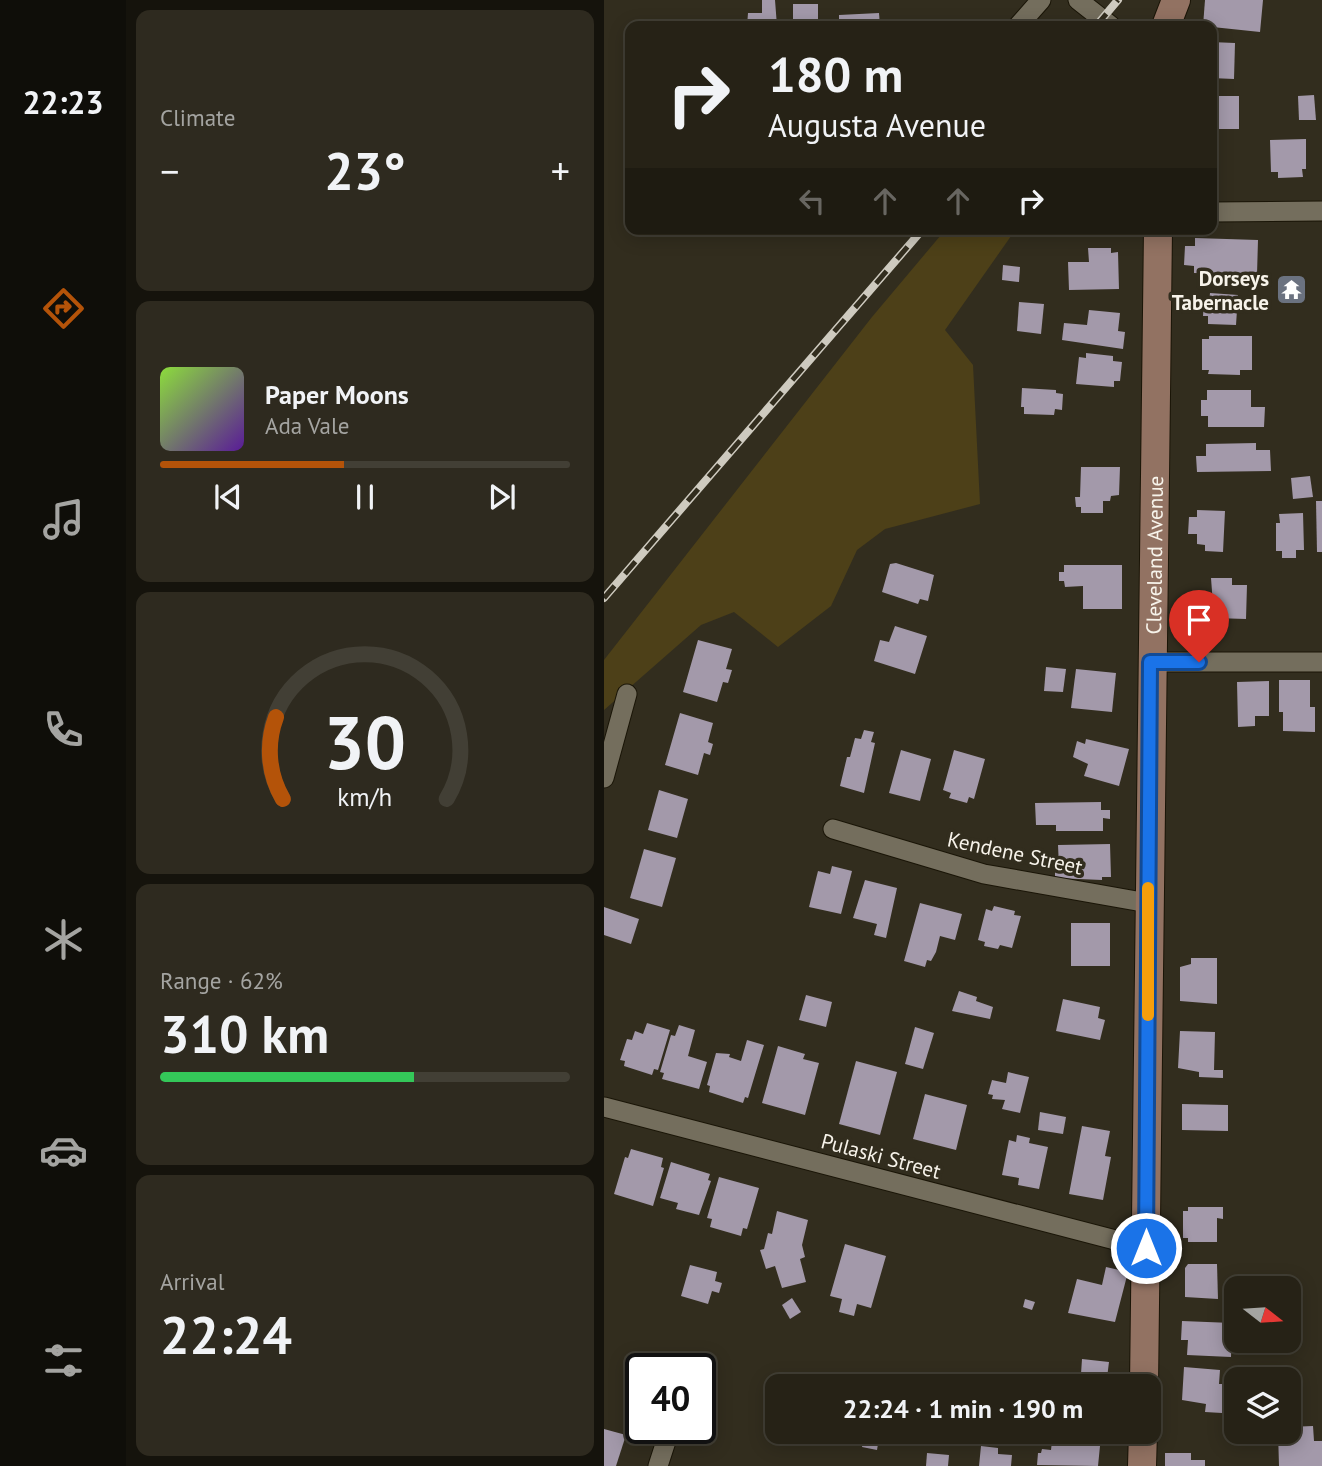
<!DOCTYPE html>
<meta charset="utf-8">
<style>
body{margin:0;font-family:"PT Sans",sans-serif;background:#2e2a1f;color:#f1f3f6;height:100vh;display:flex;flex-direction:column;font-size:26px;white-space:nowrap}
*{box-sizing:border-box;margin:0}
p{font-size:23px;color:#a4a4a1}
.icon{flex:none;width:38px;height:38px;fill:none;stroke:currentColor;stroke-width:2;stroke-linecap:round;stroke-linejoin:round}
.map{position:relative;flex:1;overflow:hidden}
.drawer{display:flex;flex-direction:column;gap:10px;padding:10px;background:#15130c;width:478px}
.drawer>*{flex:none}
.hud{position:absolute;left:21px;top:21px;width:592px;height:214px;border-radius:14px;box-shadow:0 4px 18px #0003,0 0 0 2px #423f35;background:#262216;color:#f1f3f6;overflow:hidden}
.needle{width:46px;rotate:107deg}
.tools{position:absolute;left:620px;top:1276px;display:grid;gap:14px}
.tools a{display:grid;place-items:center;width:77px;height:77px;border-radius:14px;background:#262216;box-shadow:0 4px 18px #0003,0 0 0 2px #423f35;font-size:35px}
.speed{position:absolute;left:21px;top:1353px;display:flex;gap:14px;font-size:35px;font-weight:700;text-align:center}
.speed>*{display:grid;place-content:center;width:91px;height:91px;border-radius:50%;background:#262216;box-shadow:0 4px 18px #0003,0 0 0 2px #423f35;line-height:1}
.speed .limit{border:4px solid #111;border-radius:10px;background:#fff;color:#111}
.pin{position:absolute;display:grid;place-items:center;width:60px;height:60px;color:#fff;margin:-72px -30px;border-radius:50% 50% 50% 0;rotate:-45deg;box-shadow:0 0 7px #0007}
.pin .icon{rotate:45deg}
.me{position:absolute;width:77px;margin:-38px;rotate:0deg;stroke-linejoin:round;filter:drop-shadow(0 0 5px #0008)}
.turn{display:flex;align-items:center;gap:24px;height:147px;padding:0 28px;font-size:32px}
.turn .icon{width:91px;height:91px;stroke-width:2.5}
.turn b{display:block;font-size:49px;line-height:60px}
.lanes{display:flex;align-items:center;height:66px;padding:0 28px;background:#0003;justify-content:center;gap:35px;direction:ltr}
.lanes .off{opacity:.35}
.big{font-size:52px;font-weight:800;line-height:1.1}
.drawer .tile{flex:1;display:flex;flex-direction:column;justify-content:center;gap:10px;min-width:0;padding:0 24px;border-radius:14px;background:#2e2a1f}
.drawer .dial{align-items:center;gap:0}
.dial svg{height:182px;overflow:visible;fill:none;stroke:#423f35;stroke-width:7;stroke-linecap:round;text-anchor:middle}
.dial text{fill:#f1f3f6;stroke:none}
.song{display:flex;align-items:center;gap:21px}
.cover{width:84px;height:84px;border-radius:10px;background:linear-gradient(135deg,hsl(90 70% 55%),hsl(270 70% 35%))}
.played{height:7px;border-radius:4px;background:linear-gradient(90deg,#b45309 45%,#423f35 45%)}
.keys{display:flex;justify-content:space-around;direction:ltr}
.heat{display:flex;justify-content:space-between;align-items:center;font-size:38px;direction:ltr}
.charge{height:10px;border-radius:5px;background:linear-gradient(90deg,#34c759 62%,#423f35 0)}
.trip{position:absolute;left:161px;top:1374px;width:396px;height:70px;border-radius:14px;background:#262216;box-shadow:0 4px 18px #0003,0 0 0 2px #423f35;font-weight:800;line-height:70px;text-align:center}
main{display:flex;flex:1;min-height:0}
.tabs{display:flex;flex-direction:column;width:126px;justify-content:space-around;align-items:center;background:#0f0e09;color:#a4a4a1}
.tabs .icon{width:49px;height:49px}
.tabs .selected{color:#b45309}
.tabs b{font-size:32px;color:#f1f3f6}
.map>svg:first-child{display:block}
.green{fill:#4d4018}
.building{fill:#a399aa}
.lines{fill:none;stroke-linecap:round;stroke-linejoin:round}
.street-casing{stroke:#1a1507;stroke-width:21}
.secondary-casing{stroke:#1a1507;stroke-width:30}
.street{stroke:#746e5d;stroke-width:19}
.secondary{stroke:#927262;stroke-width:28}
.rail-casing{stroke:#cecabf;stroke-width:8}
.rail{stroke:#322d1e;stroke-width:5;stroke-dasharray:16;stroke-linecap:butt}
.route-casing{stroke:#114b97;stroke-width:18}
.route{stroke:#1a73e8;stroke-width:12}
.slow{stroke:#f59e0b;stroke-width:12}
.labels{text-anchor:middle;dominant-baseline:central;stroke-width:7;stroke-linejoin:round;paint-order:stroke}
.poi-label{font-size:21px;font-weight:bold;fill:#f7f3ea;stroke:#322d1e;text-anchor:end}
.street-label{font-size:21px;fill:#f7f3ea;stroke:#322d1e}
</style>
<main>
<nav class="tabs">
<b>22:23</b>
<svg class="icon selected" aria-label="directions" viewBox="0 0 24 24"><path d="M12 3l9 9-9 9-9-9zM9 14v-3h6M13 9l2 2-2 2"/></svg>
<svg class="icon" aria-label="music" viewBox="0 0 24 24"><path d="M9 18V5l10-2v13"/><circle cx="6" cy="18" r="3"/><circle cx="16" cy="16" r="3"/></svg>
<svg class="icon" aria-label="phone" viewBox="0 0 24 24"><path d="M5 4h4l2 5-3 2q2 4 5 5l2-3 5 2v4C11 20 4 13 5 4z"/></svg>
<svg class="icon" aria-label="climate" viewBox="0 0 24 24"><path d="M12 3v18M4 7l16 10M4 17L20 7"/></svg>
<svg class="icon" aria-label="car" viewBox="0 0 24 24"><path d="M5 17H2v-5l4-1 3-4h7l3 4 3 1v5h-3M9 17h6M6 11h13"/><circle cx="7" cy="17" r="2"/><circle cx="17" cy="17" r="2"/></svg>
<svg class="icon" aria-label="filters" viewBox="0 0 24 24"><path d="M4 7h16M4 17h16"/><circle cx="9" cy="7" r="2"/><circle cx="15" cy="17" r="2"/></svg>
</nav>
<section class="drawer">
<div class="tile"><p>Climate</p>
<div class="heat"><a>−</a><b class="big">23°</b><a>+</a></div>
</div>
<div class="tile">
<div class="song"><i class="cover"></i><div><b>Paper Moons</b><p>Ada Vale</p></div></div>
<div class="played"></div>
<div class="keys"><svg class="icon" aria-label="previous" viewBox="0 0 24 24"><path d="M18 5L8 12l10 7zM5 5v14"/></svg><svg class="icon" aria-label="pause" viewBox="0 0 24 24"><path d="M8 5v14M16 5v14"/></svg><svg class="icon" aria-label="next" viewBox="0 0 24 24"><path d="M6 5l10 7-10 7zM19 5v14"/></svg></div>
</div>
<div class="tile dial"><svg viewBox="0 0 100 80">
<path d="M14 69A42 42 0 1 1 86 69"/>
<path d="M14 69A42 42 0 0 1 11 33" stroke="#b45309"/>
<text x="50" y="56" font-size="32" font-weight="700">30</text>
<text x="50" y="72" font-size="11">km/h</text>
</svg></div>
<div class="tile"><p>Range · 62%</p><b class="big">310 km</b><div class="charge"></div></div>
<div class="tile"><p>Arrival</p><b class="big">22:24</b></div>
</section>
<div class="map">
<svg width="719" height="1466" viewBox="0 0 719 1466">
<rect width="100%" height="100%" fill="#322d1e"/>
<path class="green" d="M342 229H412L341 330 369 365 376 504 281 529 253 550 227 606 174 647 130 612 97 625 0 710V660L268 317Z"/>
<g class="building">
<path d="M158 0H171L173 26H143L144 13H158Z"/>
<path d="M601 0H659L656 32 599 26Z"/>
<rect x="189" y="4" width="25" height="22"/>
<path d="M275 13 276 26H235V15Z"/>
<path d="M607 42 631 43 630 79 607 78Z"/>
<path d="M710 95 712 120H695L694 96Z"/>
<rect x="607" y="96" width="28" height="33"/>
<path d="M702 139V169H698L699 177 674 178V172H667L666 140Z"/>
<rect x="186" y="229" width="25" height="7"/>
<path d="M591 238 654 240 653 275 590 273V266L580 265 581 246H591Z"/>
<path d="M484 248H507V253L514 252 515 289 465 290 464 262H485Z"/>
<path d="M399 265 416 267 415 282 398 280Z"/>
<path d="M606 293 634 295 632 325 604 324V316H599L600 302H605Z"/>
<path d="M415 302 440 304 437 334 413 331Z"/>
<path d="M485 310 516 313 514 331 521 332 519 349 458 340 460 323 483 325Z"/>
<path d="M605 336H648V370H636V375L604 374 605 370H598V339H605Z"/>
<path d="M482 353 509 356V361L518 362 516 381H510V387L472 384 475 357 482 358Z"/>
<path d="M418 388 452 390V393L459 394 458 410 451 409 450 415 420 414V407H417Z"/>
<path d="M603 390H647V407H661L660 427H604V416H597V400H603Z"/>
<path d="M652 443V450H666L667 471 593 472 592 456H602V444Z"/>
<path d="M477 467H516L515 495 507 496 506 501H499V513H477V507H472L471 497H476Z"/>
<path d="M706 476 709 497 689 499 687 478Z"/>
<path d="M712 501H719V552H713Z"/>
<path d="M593 510 621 511 619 552 601 551V545L593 544V534H584L585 517H593Z"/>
<path d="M699 513 700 550H692V558H678V551H672V523H676L675 514Z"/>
<path d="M292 563 330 575 324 601 316 599 314 604 278 592 286 564Z"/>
<path d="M460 565H518V609H479V586L461 587 460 581H455V572H460Z"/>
<path d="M607 578H628V585H643L642 619 610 618Z"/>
<path d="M291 626 323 636 311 674 270 661 276 640 285 642Z"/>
<path d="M94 640 128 649 122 669 128 670 124 683 119 682 113 702 79 692Z"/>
<path d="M442 667 462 669 459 692 440 691Z"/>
<path d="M472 669 512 673 508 712 467 708Z"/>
<path d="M675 680H706V707H711V732L679 731V712H675Z"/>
<path d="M665 681V716H651V726L634 727 633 682Z"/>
<path d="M76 713 109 723 104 742 109 744 106 755 100 753 94 775 61 765Z"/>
<path d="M260 730 270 732 267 742 271 743 260 793 236 786 243 757H246L251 738 257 739Z"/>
<path d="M482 739 525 749 515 786 480 776 484 764 469 757 473 741 481 744Z"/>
<path d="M297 750 327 759 316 801 285 793Z"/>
<path d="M350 750 381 759 370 799 365 797 363 803 345 798 347 793 339 790Z"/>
<path d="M55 790 84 799 73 838 44 830Z"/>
<path d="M497 802V810H506V819L499 818V831H452V825H432L431 803Z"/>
<path d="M506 844 507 877H498V880L451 878V867H455L454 845Z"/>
<path d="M40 849 72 858 58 907 26 898Z"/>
<path d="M228 866 248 871 237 914 205 907 214 871 226 874Z"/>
<path d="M261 880 293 888 282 938 270 935 273 924 249 918Z"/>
<path d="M316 903 358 914 351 940 336 936 332 952 327 961 323 960 321 967 300 961Z"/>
<path d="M390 906 411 911 410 915 417 916 408 948 396 945 394 949 380 946 381 942 374 940 382 909 388 911Z"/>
<path d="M0 907 35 919 27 944 0 935Z"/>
<rect x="467" y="923" width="39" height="43"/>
<path d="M587 958H613V1004L576 1001V967L587 964Z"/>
<path d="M355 991 373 997 372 1001 389 1007 386 1019 348 1011Z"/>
<path d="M202 995 228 1002 222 1027 195 1020Z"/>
<path d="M459 999 496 1007 494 1018 501 1020 496 1040 452 1031Z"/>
<path d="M43 1023 66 1030 54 1070 50 1069 48 1075 20 1066 21 1061 16 1060 23 1039 28 1040 31 1031 39 1034Z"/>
<path d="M75 1025 91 1030 84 1056 103 1062 95 1089 58 1079 60 1073 56 1072 67 1035 71 1036Z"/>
<path d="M311 1027 330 1033 319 1069 301 1064Z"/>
<path d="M576 1031 611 1032 610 1070H619V1078L595 1077V1072L574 1068Z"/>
<path d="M143 1040 160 1045 144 1098 141 1097 139 1103 105 1092 106 1086 103 1085 112 1053 126 1054 125 1057 137 1061Z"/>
<path d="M174 1046 201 1054 199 1059 215 1063 201 1115 158 1103Z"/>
<path d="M252 1061 293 1072 276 1135 235 1124Z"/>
<path d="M404 1072 425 1077 416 1113 398 1109 401 1100 388 1099 389 1095 384 1094 388 1080 402 1083Z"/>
<path d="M321 1094 363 1105 352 1150 309 1139Z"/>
<path d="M578 1104 624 1105V1131L578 1130Z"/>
<path d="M436 1112 462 1117 459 1134 434 1130Z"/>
<path d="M478 1126 506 1131 501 1156 507 1157 499 1200 465 1194Z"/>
<path d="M413 1135 426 1138 425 1143 444 1147 435 1189 414 1185 415 1178 398 1175 405 1140 412 1142Z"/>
<path d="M27 1149 59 1158 57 1167 60 1168 49 1206 10 1194 21 1157 24 1158Z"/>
<path d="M67 1162 106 1174 104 1180 107 1181 95 1215 72 1209 74 1203 56 1198Z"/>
<path d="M115 1177 155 1188 143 1229 139 1228 137 1236 106 1227 108 1219 103 1218Z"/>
<path d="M584 1207H619V1219L613 1218V1242H584V1238H579V1211H584Z"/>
<path d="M173 1211 204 1220 198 1245 201 1257 196 1259 202 1282 178 1288 171 1266 162 1269 156 1250 160 1249 164 1233 168 1234Z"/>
<path d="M241 1244 282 1256 267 1308 253 1304 250 1316 235 1312 238 1299 226 1296Z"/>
<path d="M584 1264H613L614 1299 581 1297V1268Z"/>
<path d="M86 1265 113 1272 111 1281 118 1283 115 1293 108 1291 104 1304 77 1296Z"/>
<path d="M502 1267 524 1272 511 1322 464 1313 473 1279 498 1285Z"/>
<path d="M188 1298 197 1312 186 1319 178 1305Z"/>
<path d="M421 1299 431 1302 428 1310 419 1307Z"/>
<path d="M578 1321 628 1323 627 1357 583 1355 584 1340H577Z"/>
<path d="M478 1359 505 1362 502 1386H456L457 1380 468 1381 469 1373 477 1374Z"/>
<path d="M580 1367 616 1370 615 1384H620L618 1413 601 1412 602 1404 578 1400Z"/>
<path d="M276 1379 292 1381 291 1386H275Z"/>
<path d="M709 1426 710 1441H719V1466H675L674 1432H684V1427Z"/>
<path d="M0 1429 22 1435 12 1466H0Z"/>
<path d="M261 1432H276L273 1450 258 1447Z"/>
<path d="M449 1432 497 1436 494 1466 433 1465 434 1453H437L438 1449 447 1450Z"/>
<path d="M377 1446 394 1448V1454L408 1455 407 1466H375Z"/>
<path d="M323 1453 345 1455 344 1466H322Z"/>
<path d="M561 1453H587V1460H601V1466H561Z"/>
</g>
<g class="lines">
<defs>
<g id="street">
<path d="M474 0 507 26"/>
<path d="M414 26 437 0"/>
<path d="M607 212 719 211"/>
<path d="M546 662H719"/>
<path d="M0 778 23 694"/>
<path d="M229 829 380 874 544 903"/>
<path d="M0 1107 542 1248"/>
<path d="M54 1466 66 1429"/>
</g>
<g id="secondary">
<path d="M562 26 572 0"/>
<path id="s1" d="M540 1386 554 229"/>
<path d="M538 1466 539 1432"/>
</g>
</defs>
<use href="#street" class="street-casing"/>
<use href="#secondary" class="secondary-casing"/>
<use href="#street" class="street"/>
<use href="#secondary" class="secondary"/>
<defs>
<g id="rail">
<path d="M492 26 514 0"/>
<path d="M0 598 319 229"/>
</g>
</defs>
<use href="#rail" class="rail-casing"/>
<use href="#rail" class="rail"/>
</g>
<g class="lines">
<defs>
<path id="route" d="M542 1248 546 662H595"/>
</defs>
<use href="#route" class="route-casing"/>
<use href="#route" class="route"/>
<path class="slow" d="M544 1015V888"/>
</g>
<defs>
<symbol id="temple-square" viewBox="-11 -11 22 22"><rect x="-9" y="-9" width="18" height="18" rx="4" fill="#6b7280" stroke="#322d1e"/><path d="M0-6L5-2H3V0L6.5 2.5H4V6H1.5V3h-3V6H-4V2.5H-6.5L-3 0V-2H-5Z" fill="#fff"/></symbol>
</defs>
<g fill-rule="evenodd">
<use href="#temple-square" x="670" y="272" width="35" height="35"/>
</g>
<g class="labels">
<g class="poi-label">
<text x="665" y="278">Dorseys<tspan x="665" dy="24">Tabernacle</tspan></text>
</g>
<g class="street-label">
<text stroke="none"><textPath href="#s1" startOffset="831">Cleveland Avenue</textPath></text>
<text transform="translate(411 853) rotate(12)">Kendene Street</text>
<text transform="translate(277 1156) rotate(15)">Pulaski Street</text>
</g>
</g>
</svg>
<div class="tools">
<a><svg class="needle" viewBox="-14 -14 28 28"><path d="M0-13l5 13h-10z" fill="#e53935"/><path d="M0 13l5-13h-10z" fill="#a4a4a1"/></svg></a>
<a><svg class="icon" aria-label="layers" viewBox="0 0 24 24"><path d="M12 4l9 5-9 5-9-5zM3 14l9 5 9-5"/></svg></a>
</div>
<div class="speed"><div class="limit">40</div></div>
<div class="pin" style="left:595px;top:662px;background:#d93025"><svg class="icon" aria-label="arrive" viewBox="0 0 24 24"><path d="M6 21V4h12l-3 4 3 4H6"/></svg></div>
<svg class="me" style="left:542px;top:1248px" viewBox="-20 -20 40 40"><circle r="17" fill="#1a73e8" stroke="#fff" stroke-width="3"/><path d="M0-11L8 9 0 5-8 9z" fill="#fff"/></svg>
<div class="trip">22:24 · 1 min · 190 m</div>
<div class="hud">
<div class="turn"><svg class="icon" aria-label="right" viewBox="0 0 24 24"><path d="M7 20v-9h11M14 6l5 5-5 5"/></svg><div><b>180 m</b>Augusta Avenue</div></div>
<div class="lanes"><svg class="icon off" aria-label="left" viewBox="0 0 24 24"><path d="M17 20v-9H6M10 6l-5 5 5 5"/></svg><svg class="icon off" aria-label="ahead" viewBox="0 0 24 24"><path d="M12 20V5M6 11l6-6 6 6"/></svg><svg class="icon off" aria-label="ahead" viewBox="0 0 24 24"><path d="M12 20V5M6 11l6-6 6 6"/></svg><svg class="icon" aria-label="right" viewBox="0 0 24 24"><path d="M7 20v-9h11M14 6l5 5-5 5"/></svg></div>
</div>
</div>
</main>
